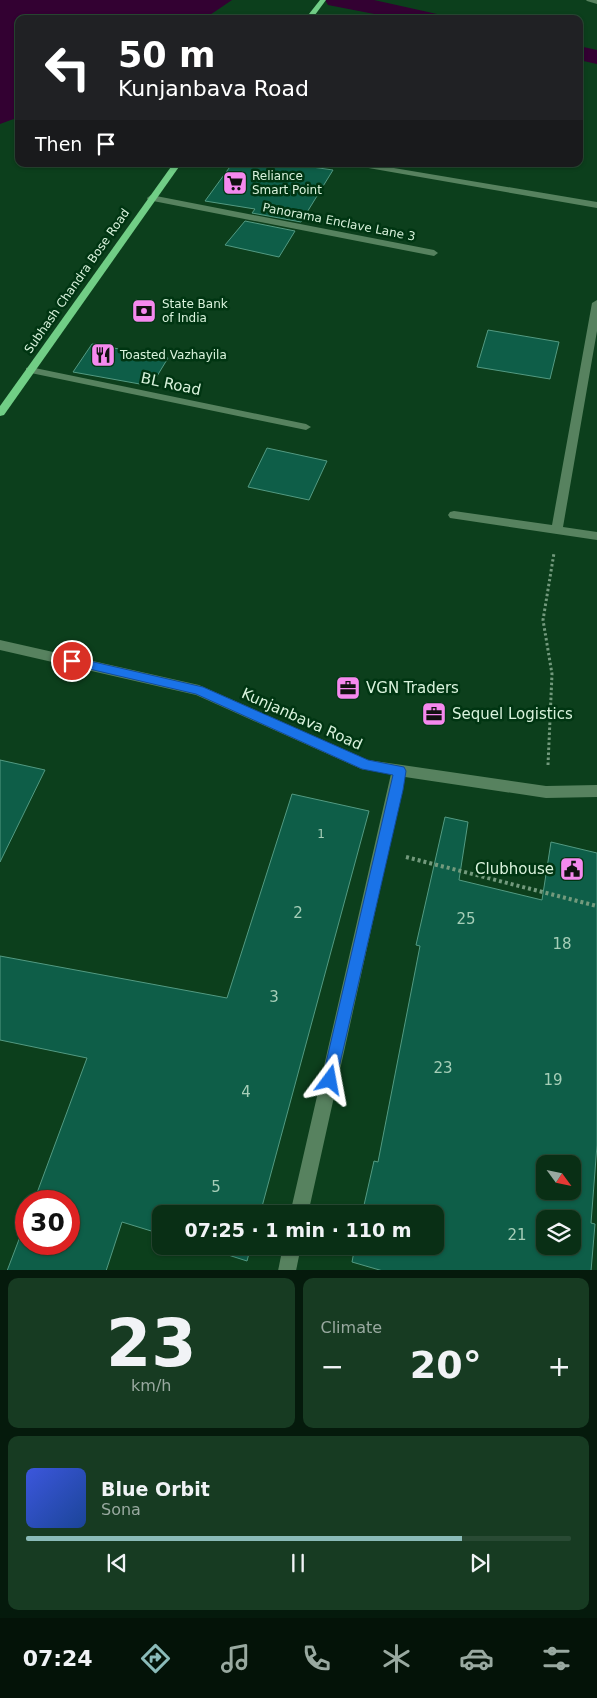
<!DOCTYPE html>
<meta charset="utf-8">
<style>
body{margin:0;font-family:"DejaVu Sans",sans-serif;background:#173b22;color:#f1f3f6;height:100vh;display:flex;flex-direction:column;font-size:19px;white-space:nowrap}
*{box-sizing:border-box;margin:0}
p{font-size:16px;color:#99a9a0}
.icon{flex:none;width:28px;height:28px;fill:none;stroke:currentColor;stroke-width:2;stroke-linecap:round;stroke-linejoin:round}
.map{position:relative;height:1270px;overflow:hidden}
.side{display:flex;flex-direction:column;gap:8px;padding:8px;background:#051a0c;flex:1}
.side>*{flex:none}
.banner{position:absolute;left:15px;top:15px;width:568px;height:152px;border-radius:10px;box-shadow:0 1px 4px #0004,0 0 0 1px #294a34;background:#202124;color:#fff;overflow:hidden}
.needle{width:32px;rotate:123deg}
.fabs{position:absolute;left:536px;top:1155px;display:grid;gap:10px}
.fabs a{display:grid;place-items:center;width:45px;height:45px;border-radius:10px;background:#092f15;box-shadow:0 1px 4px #0004,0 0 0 1px #294a34;font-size:25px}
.speed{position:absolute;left:15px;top:1190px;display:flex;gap:10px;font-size:25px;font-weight:700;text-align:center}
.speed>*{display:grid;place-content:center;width:65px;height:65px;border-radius:50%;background:#092f15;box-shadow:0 1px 4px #0004,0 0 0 1px #294a34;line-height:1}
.speed .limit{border:8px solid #d22;background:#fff;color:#111}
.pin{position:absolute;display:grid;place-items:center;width:42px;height:42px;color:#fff;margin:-21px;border:2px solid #fff;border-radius:50%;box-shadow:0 1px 5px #0007}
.me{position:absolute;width:55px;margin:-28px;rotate:13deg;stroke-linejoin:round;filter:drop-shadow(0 0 4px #0008)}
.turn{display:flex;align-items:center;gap:18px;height:105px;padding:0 20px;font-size:22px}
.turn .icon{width:65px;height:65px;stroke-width:2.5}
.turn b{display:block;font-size:35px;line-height:42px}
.then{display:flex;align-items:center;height:48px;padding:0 20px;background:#0003;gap:10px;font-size:19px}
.big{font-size:38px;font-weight:700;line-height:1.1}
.side .widget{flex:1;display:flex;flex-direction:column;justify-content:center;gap:8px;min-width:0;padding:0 18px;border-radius:10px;background:#173b22}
.side .dial{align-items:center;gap:0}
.dial b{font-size:65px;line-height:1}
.song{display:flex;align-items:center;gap:15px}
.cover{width:60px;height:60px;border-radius:8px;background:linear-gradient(135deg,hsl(230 70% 55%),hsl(220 70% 35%))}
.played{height:5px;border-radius:2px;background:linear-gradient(90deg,#8bbbb9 80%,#294a34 80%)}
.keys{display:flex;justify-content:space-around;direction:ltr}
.heat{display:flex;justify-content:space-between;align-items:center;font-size:28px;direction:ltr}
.side .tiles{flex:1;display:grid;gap:8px;grid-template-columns:1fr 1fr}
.widget:last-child{grid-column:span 2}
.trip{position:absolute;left:152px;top:1205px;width:292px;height:50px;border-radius:10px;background:#092f15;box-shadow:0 1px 4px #0004,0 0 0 1px #294a34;font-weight:700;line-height:50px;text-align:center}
.dock{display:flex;height:80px;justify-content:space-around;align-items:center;background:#041308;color:#99a9a0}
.dock .icon{width:35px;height:35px}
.dock .on{color:#8bbbb9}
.dock b{font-size:22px;color:#f1f3f6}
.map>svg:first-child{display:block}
.water{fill:#330132}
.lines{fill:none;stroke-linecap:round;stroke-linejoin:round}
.canal{fill:#330132;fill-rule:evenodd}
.building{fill:#0e5e48;stroke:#539a82;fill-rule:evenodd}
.path-far1{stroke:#739a7d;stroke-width:3;stroke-dasharray:2.5 2.5;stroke-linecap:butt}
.path{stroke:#739a7d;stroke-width:4;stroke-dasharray:3 3;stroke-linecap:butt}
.minor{fill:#57825f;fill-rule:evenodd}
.major{fill:#71ce86;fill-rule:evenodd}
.route{fill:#1a73e8;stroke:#114b97}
.labels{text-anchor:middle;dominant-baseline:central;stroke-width:5;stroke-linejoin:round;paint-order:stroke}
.far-poi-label{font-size:12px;fill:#d9f3dd;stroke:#003512;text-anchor:start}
.far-street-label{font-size:12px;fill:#d9f3dd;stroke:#003512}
.number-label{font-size:12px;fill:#a6ceb8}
.street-label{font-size:15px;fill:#d9f3dd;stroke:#003512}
.poi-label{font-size:15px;fill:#d9f3dd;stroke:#003512;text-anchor:start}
.near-number-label{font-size:15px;fill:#a6ceb8}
</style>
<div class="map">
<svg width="597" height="1271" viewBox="0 0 597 1271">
<rect width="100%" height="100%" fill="#0c3f1c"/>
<path class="water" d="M0 0H232L204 19H19V117L0 124Z"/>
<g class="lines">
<g class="canal">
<path d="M325 0H374L437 14 440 19H400L328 5Z"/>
<path d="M579 46 597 50V64L579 60Z"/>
</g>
</g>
<g class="building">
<path d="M232 164H291L333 170 301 222 252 213 255 209 205 201Z"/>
<path d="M245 221 295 231 279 257 225 245Z"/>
<path d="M488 330 559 342 550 379 477 367Z"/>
<path d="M92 344 168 358 151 386 73 372Z"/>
<path d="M267 448 327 461 309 500 248 487Z"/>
<path d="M0 760 45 770 0 862Z"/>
<path d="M292 794 369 811 260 1214H161V1234L122 1222 106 1271H7L26 1221V1244H69V1201H34L87 1058 0 1040V956L227 998Z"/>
<path d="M445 817 468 822 459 880 542 900 551 842 597 853V1145L591 1223 595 1224 591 1271H383L352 1262 355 1246H436V1214H362L374 1161 378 1162 420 946 416 945ZM545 1164H572V1191H545ZM545 1219H572V1246H545Z"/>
<path d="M200 1246H251L247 1261Z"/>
</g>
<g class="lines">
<path class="path-far1" d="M548 765 552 674 543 620 554 553"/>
<path class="path" d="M406 857 597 906"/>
<g class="minor">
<path d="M586 0H597V4L587 1Z"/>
<path d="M353 164H370L597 202V208L357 166Z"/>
<path d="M151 195 434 250 438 253 434 256 148 200 147 198Z"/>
<path d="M597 300V331L563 527 597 532V540L450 518 448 515 450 512 454 511 552 525 592 303Z"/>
<path d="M30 367 306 424 311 427 306 430 26 372V368Z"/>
<path d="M0 640 199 685 368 760 546 786 597 785V797L546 798 405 777 308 1214H290L391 774 361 769 196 695 0 650Z"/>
<path d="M283 1246H301L296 1271H278Z"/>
</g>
<g class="major">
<path d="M320 0H326L312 19H305Z"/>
<path d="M173 164H181L4 415 0 416V406Z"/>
</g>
</g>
<path class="route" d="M72 657 203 687 368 760 404 767 406 771 403 790 335 1085 330 1088 324 1085 322 1080 393 775 362 769 196 694 68 664 66 661 68 658Z"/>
<defs>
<symbol id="supermarket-square" viewBox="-11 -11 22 22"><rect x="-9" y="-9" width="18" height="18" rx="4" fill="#f589ee" stroke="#003512"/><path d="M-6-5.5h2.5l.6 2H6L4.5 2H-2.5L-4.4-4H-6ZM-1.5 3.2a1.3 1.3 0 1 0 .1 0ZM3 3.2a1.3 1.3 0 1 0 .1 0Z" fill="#111"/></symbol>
<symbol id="bank-square" viewBox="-11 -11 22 22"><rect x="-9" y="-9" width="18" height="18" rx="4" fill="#f589ee" stroke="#003512"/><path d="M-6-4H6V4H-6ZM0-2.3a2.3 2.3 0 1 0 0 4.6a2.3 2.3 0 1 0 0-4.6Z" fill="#111"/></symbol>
<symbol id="restaurant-square" viewBox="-11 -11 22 22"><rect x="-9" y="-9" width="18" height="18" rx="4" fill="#f589ee" stroke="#003512"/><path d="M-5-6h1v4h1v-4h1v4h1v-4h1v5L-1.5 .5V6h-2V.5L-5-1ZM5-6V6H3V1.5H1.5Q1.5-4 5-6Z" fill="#111"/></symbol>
<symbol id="office-square" viewBox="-11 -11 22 22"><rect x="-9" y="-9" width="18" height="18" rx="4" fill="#f589ee" stroke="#003512"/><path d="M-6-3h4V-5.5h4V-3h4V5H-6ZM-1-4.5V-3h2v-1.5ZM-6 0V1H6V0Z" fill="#111"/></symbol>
<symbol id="civic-square" viewBox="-11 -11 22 22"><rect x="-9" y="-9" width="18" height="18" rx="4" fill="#f589ee" stroke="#003512"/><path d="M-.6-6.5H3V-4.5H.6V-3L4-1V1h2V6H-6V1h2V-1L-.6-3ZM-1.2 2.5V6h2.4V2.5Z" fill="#111"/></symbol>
</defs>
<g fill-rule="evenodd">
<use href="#supermarket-square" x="221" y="169" width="28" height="28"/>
<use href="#bank-square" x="130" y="297" width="28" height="28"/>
<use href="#restaurant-square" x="89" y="341" width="28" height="28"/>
<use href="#office-square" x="334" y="674" width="28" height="28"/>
<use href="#office-square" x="420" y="700" width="28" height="28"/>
<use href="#civic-square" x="558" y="855" width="28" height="28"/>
</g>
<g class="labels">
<g class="far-poi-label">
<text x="252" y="176">Reliance<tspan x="252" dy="14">Smart Point</tspan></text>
<text x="162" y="304">State Bank<tspan x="162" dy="14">of India</tspan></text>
<text x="120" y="355">Toasted Vazhayila</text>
</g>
<g class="far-street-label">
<text transform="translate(339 222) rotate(11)">Panorama Enclave Lane 3</text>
<text transform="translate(77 281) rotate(-55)">Subhash Chandra Bose Road</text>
</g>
<g class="number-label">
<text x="321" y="834">1</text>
</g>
<g class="street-label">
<text transform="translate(171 384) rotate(12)">BL Road</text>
<text transform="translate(302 719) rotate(24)">Kunjanbava Road</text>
</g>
<g class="poi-label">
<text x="366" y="688">VGN Traders</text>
<text x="452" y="714">Sequel Logistics</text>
<text x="554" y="869" text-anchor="end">Clubhouse</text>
</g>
<g class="near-number-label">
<text x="298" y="913">2</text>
<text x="466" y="919">25</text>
<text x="562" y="944">18</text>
<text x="274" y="997">3</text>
<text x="443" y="1068">23</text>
<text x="553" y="1080">19</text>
<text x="246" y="1092">4</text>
<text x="216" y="1187">5</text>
<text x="517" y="1235">21</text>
</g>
</g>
</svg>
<div class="fabs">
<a><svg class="needle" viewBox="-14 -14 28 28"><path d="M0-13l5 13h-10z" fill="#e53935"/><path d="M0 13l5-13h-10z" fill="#99a9a0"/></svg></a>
<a><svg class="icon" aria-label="layers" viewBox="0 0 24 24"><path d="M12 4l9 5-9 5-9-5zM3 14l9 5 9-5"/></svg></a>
</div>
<div class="speed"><div class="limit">30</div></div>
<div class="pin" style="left:72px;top:661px;background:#d93025"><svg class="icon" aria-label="arrive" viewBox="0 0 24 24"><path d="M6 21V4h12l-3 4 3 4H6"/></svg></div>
<svg class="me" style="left:330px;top:1080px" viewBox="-20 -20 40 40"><path d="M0-17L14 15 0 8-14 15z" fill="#1a73e8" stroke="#fff" stroke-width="4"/></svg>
<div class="trip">07:25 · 1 min · 110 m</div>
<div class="banner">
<div class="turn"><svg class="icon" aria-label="left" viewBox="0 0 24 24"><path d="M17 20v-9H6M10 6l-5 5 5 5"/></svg><div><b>50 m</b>Kunjanbava Road</div></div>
<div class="then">Then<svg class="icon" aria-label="arrive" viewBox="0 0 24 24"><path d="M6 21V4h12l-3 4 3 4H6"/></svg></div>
</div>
</div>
<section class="side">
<div class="tiles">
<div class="widget dial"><b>23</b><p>km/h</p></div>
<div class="widget"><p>Climate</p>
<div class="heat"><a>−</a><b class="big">20°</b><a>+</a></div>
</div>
<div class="widget">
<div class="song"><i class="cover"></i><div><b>Blue Orbit</b><p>Sona</p></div></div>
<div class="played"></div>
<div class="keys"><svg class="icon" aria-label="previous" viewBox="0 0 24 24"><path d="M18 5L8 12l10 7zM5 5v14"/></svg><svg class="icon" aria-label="pause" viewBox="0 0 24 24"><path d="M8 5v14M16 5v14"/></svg><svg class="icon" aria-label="next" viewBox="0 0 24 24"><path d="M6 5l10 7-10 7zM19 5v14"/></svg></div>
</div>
</div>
</section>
<nav class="dock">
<b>07:24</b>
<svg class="icon on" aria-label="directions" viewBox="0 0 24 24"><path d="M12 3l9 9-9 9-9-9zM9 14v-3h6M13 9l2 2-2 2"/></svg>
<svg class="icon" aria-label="music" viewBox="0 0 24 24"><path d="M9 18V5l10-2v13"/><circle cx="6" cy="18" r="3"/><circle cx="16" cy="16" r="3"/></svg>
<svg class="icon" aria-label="phone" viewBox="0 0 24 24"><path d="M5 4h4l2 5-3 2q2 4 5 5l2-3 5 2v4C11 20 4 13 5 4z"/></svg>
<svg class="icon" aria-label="climate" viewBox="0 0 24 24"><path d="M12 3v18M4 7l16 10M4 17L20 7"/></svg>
<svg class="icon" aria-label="car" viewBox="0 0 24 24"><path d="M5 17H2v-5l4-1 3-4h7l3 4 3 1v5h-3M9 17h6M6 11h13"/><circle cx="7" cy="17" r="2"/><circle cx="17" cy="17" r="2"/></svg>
<svg class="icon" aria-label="filters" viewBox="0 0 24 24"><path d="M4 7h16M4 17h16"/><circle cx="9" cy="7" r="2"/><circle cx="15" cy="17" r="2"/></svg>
</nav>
